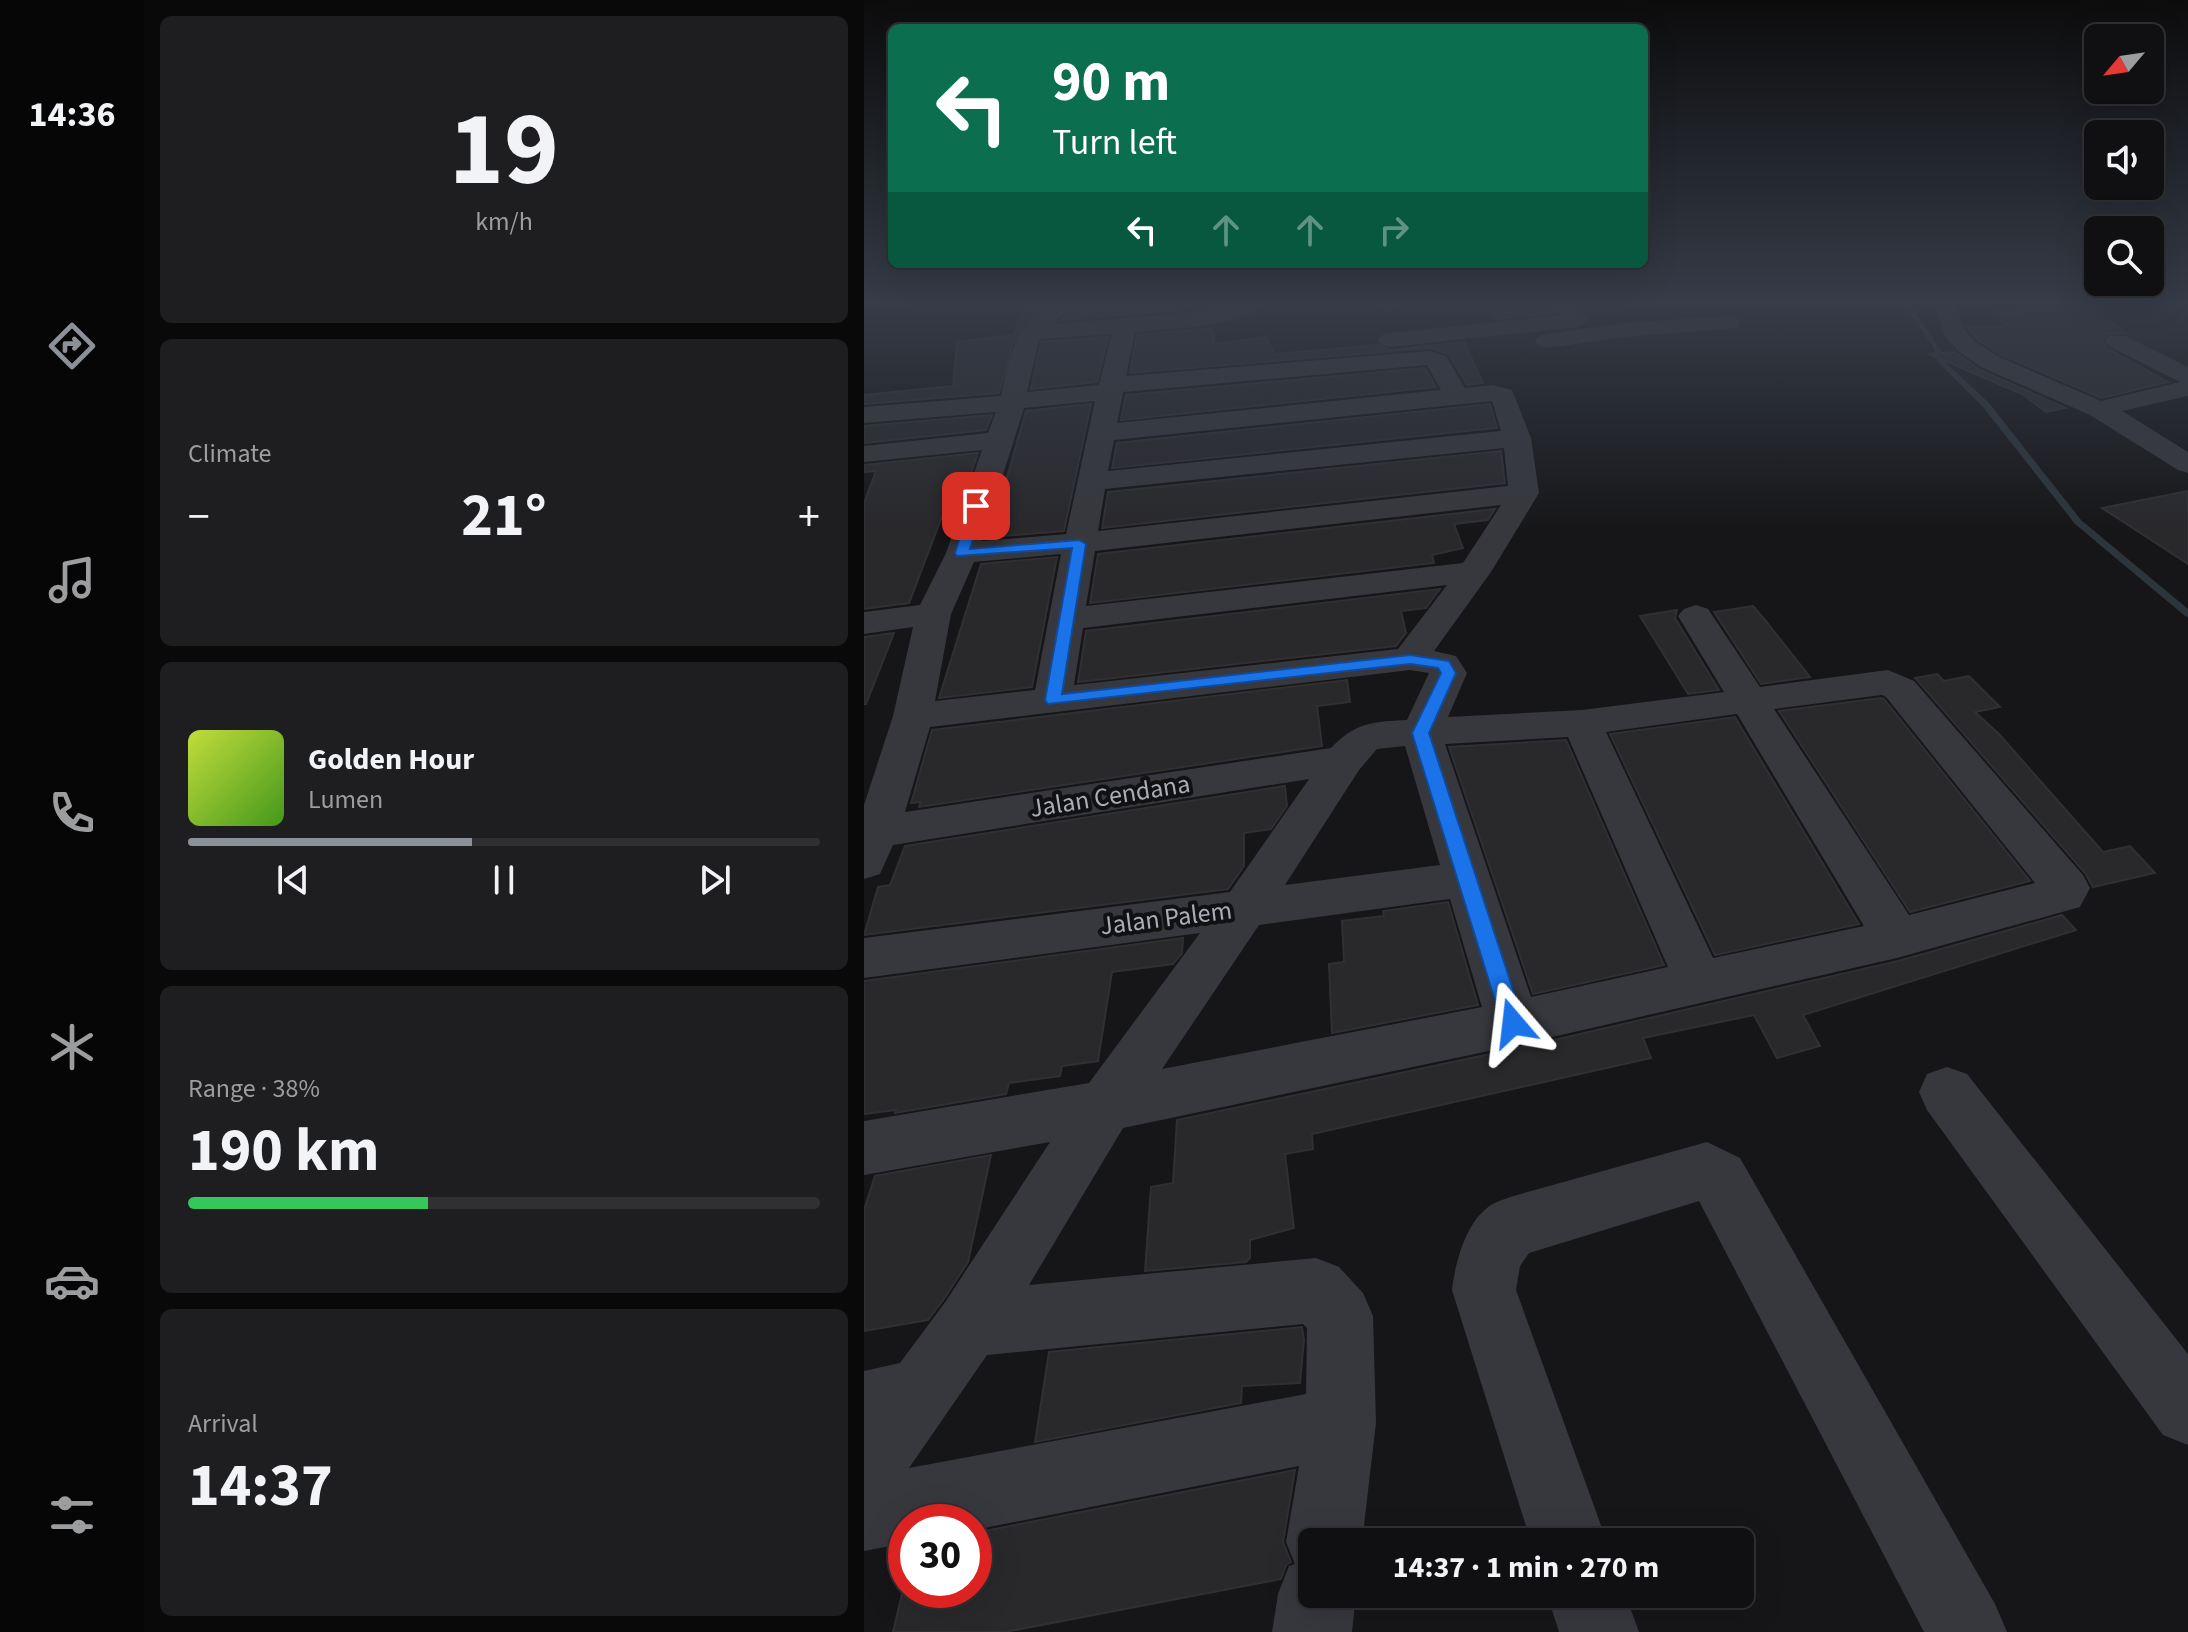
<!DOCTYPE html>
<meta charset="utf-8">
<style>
body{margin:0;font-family:"Source Sans 3",sans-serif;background:#1e1e20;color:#f1f3f6;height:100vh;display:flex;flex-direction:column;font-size:30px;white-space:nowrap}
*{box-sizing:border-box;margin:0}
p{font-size:26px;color:#9c9d9f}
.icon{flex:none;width:44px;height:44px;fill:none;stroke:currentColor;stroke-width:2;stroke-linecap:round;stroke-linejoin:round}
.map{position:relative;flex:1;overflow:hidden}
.side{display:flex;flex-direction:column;gap:16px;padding:16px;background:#09090a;width:720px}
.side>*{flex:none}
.hud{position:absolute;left:24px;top:24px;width:760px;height:244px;border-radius:12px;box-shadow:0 8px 32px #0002,0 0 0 2px #303032;background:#0b6e4f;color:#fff;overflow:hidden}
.needle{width:52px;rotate:241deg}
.tools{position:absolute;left:1220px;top:24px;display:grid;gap:16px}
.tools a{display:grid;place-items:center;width:80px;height:80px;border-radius:12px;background:#101012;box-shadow:0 8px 32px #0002,0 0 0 2px #303032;font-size:40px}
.speed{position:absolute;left:24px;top:1504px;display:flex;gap:16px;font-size:40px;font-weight:700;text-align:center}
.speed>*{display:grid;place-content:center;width:104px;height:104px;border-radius:50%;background:#101012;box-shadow:0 8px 32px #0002,0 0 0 2px #303032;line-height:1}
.speed .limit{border:12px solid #d22;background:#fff;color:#111}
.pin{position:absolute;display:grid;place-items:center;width:68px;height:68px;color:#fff;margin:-34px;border-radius:16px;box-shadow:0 4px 12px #0006}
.me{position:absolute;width:88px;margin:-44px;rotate:343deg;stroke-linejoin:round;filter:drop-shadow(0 0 6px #0008)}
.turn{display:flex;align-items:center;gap:28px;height:168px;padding:0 32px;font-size:36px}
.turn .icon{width:104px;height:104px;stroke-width:2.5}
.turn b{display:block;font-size:56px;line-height:68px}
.lanes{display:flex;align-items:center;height:76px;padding:0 32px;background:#0003;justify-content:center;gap:40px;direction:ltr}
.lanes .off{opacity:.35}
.big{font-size:60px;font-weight:700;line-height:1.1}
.side .tile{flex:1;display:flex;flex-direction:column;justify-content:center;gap:12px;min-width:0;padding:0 28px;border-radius:12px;background:#1e1e20}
.side .dial{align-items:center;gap:0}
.dial b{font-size:104px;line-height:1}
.song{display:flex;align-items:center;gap:24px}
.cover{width:96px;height:96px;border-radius:12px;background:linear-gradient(135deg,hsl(70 70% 55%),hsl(100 70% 35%))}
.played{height:8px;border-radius:4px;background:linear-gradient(90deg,#8c9099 45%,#303032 45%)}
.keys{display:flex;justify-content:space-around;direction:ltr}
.heat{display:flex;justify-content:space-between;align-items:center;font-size:44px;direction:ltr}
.charge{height:12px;border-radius:6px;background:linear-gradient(90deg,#34c759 38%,#303032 0)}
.trip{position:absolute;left:434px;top:1528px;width:456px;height:80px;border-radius:12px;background:#101012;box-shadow:0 8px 32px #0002,0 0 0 2px #303032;font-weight:700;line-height:80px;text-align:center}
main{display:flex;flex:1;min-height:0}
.dock{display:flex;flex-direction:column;width:144px;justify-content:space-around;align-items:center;background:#060607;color:#9c9d9f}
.dock .icon{width:56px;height:56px}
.dock .selected{color:#8c9099}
.dock b{font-size:36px;color:#f1f3f6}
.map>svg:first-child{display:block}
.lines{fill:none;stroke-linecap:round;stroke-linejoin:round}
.stream{fill:#2c353c;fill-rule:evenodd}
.building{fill:#29292c;stroke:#303034;stroke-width:2}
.minor{fill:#37383d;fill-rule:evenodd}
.route{fill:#1a73e8;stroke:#114b97;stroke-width:2}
.labels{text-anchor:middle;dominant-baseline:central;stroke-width:8;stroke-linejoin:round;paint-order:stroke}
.street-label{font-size:26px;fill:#a8adb8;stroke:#111113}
</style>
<main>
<nav class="dock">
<b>14:36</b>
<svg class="icon selected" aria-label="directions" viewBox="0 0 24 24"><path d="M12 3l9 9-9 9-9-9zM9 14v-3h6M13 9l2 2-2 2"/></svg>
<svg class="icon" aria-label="music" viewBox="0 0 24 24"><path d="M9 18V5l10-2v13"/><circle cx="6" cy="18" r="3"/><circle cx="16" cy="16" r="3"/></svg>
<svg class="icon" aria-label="phone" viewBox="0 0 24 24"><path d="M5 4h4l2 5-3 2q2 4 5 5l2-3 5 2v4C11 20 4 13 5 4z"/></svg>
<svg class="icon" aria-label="climate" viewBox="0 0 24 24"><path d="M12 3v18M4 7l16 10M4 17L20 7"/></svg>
<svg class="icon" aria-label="car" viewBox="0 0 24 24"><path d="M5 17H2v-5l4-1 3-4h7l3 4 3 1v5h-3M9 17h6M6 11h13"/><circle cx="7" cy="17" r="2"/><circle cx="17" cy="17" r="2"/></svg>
<svg class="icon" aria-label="filters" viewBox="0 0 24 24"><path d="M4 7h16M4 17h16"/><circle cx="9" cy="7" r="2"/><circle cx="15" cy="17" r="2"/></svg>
</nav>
<section class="side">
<div class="tile dial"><b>19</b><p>km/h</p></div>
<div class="tile"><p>Climate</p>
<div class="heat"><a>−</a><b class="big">21°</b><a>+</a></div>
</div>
<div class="tile">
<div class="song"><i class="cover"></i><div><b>Golden Hour</b><p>Lumen</p></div></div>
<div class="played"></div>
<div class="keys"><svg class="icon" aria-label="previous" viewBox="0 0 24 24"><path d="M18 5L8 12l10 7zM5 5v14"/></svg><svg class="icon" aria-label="pause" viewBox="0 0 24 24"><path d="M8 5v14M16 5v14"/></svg><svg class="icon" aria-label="next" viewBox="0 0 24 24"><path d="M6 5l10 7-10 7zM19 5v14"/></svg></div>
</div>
<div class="tile"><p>Range · 38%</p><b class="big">190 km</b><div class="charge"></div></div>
<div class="tile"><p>Arrival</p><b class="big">14:37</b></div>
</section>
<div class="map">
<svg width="1324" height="1632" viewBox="0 0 1324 1632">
<rect width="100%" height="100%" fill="#161618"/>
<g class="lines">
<path class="stream" d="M1039 304H1045L1076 348 1079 360 1125 403 1217 520 1324 609V617L1321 616 1211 524 1119 407 1074 362 1070 348Z"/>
</g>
<g class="building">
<path d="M160 304H181L149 343 135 393 0 404V395L89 386 93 342 150 335Z"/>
<path d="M211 304 324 305 325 309 197 320Z"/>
<path d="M687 307 691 313 633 319 629 315Z"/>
<path d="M1230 307 1262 333 1243 334 1238 341 1243 348 1304 382 1237 398 1136 354 1115 341 1102 326H1144L1127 312 1159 311 1156 308Z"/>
<path d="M346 328V331H350V344L402 337 411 354 514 345 526 350 600 342 619 383 603 385 585 354 566 348 266 373 273 335Z"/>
<path d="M244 337 233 382 167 389 177 342Z"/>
<path d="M1091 352 1116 370 1202 408 1182 412 1158 394 1065 354Z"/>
<path d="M561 368 572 387 257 420 262 395Z"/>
<path d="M227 404 200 531 126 537 162 411Z"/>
<path d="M626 404 633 428 248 468 253 443Z"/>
<path d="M128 415 122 430 0 443V426Z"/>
<path d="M637 451 641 483 238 528 244 492Z"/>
<path d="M114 453 106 476 95 472 45 603 0 609V503L12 471 0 472V465Z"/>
<path d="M1324 491V564L1238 508Z"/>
<path d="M631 509 624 520 590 524 599 548 568 555 570 563 226 603 234 554Z"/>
<path d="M193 557 168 687 75 698 117 564Z"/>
<path d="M576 589 562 608 537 611 542 633 532 646 214 682 222 631Z"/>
<path d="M889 606 901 620 946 677 897 684 850 612Z"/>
<path d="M813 610 811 618 855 690 824 694 776 616Z"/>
<path d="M30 633 2 704H0V637Z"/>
<path d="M1073 674 1080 681 1105 676 1136 707 1111 712 1135 734 1239 852 1266 846 1291 873 1229 887 1221 873 1051 678Z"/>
<path d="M483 680 486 702 453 706 458 746 55 807 57 802 47 803 68 730Z"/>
<path d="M1017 698 1020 699 1166 881 1046 912 915 711Z"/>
<path d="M871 717 995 924 851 955 746 734Z"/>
<path d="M702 740 800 965 669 994 585 747Z"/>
<path d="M421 786 423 806 407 829 380 833V866L364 889 0 935 14 887 26 885 41 846Z"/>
<path d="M584 902 614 1005 468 1033 465 964 480 962 478 921 520 916 519 911Z"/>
<path d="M1198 915 1212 930 939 1015 956 1046 913 1058 890 1015 779 1038 787 1058 448 1134 449 1149 421 1154 430 1228 386 1240V1258L382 1262 281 1271 287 1187 309 1183 313 1120 650 1049 1034 961Z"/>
<path d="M319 938 318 953 309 964 248 972 234 1061 198 1066 196 1076 145 1083 142 1094 31 1113 32 1110 0 1114V981Z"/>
<path d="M127 1155 104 1262 80 1299 64 1320 0 1331V1210L11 1176Z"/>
<path d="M438 1327 440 1340 436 1383 378 1386 377 1403 171 1442 185 1352Z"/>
<path d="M431 1470 419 1542 427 1562 422 1565 417 1579 141 1632H29L39 1590H110V1533Z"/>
</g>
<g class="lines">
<g class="minor">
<path d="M185 304H208L189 324 322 313 374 304H401C383 327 300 329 271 332L262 376 566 351 582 356 601 388 628 385 648 390 667 438 675 493 627 572 570 651 592 656 603 673 584 717 718 710 860 692 814 616 820 609 832 605 844 609 896 687 1024 670 1050 681 1219 875 1226 888 1216 907 1033 958 649 1046 259 1128 165 1285 452 1258 475 1267 499 1293 509 1316 512 1423 498 1542H448V1594H492L488 1632H408L414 1594 425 1566 431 1564 422 1542 435 1466 110 1530V1522H42V1543L0 1551V1371L36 1363 82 1301 186 1142 0 1175V1121L225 1083 336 933 0 978V938L366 892 445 779 29 845 16 874 0 879V805L29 716 49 627 0 634V612L56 605 82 553 118 450 0 462V446L124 433 132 412 0 423V407L137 396C147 348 149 338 185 304ZM248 334 235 385 163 392 175 339ZM563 365 577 390 253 423 259 392ZM231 401 202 534 118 541 160 408ZM628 401 637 431 244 471 250 440ZM640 448 644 486 234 531 241 489ZM637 505 599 563 222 606 231 551ZM197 554 171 690 71 701 87 614 110 562ZM583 585 534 649 210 685 219 628ZM546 670 565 673 543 720C508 722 492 722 467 748L41 812 66 727ZM1018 695 1022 697 1171 883 1045 915 910 709ZM873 714 1000 926 849 958 742 732ZM704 737 804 967 667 997 581 744ZM541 746 576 865 421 885 495 770 513 749ZM586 899 618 1007 298 1069 395 925ZM439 1324 443 1328 442 1394 45 1468 123 1355Z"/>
<path d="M513 304H535L536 305 525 312 517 310Z"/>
<path d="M688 304H711L725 320 714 327 526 347 518 345 514 340 518 335 526 333 697 315Z"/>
<path d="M1069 304H1091L1100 329 1110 341 1135 357 1237 401 1316 382 1245 346 1241 341 1245 336H1261L1324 367V396L1258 411 1324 452V473L1314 470 1226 415 1117 367 1094 351 1081 336Z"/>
<path d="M865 316 873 318 876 323 873 328 761 337 683 348 675 346 671 341 675 336 683 334 761 323Z"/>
<path d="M1083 1067 1103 1074 1324 1354V1445L1299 1435 1063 1110 1055 1092 1063 1074Z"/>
<path d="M843 1142 876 1158 1131 1604 1143 1632H1060L835 1201 665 1253 656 1266 652 1290 743 1542H667L588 1290C591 1264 601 1225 623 1208 629 1203 638 1200 646 1197Z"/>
<path d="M683 1594H761L775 1632H695Z"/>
</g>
</g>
<linearGradient id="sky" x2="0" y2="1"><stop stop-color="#0c0c0d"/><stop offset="0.57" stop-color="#363c48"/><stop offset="1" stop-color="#363c48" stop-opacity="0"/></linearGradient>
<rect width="1324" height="532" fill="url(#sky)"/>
<path class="route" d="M112 502 119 506 106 549 215 540 222 544 198 694 546 655 585 661 592 673 565 733 660 1023 657 1030 649 1032 641 1030 638 1023 548 733 577 673 574 668 546 664 184 704 181 700 208 548 93 556 91 553 106 506Z"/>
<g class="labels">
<g class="street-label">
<text transform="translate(246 796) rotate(-9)">Jalan Cendana</text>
<text transform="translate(302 918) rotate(-7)">Jalan Palem</text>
</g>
</g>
</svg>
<div class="tools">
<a><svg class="needle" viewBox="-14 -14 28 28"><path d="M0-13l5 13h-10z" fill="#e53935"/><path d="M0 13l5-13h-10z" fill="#9c9d9f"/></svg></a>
<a><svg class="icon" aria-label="sound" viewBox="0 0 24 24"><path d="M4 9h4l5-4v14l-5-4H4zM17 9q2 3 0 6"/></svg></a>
<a><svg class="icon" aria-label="search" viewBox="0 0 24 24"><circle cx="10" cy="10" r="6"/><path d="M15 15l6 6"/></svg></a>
</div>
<div class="speed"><div class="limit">30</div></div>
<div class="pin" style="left:112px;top:506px;background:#d93025"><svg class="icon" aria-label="arrive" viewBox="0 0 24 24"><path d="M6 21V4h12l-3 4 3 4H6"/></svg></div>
<svg class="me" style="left:649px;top:1023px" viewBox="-20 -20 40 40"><path d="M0-17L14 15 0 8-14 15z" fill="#1a73e8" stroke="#fff" stroke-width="4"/></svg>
<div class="trip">14:37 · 1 min · 270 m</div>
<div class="hud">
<div class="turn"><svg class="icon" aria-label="left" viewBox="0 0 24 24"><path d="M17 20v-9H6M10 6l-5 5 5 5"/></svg><div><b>90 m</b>Turn left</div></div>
<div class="lanes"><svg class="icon" aria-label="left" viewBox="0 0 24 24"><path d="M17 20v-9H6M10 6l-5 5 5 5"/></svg><svg class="icon off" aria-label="ahead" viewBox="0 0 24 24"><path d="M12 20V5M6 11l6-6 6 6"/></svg><svg class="icon off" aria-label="ahead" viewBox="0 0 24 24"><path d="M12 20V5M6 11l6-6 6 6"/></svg><svg class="icon off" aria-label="right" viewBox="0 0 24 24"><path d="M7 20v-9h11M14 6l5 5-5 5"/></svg></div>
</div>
</div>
</main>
